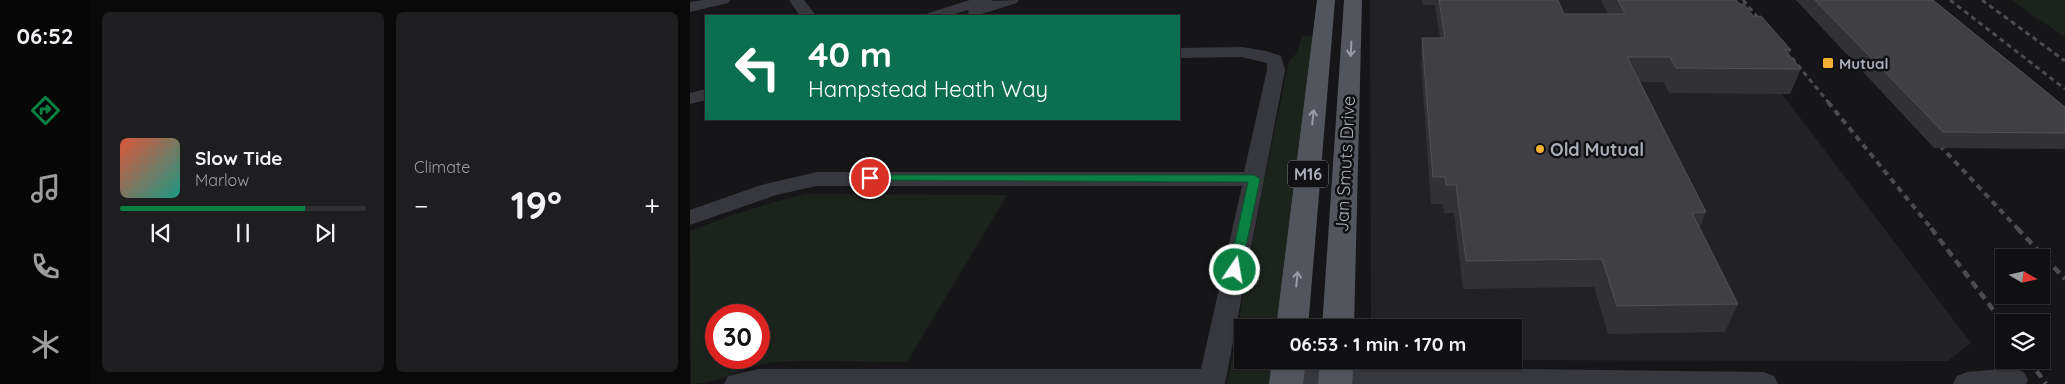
<!DOCTYPE html>
<meta charset="utf-8">
<style>
body{margin:0;font-family:Quicksand,sans-serif;background:#1e1e20;color:#f1f3f6;height:100vh;display:flex;flex-direction:column;font-size:19px;white-space:nowrap}
*{box-sizing:border-box;margin:0}
p{font-size:16px;color:#9c9d9f}
.icon{flex:none;width:28px;height:28px;fill:none;stroke:currentColor;stroke-width:2;stroke-linecap:round;stroke-linejoin:round}
.map{position:relative;flex:1;overflow:hidden}
.drawer{display:flex;flex-direction:column;gap:12px;padding:12px;background:#09090a;width:600px}
.drawer>*{flex:none}
.banner{position:absolute;left:15px;top:15px;width:475px;height:105px;border-radius:0px;box-shadow:0 1px 4px #0004,0 0 0 1px #303032;background:#0b6e4f;color:#fff;overflow:hidden}
.needle{width:32px;rotate:99deg}
.buttons{position:absolute;left:1305px;top:249px;display:grid;gap:10px}
.buttons a{display:grid;place-items:center;width:55px;height:55px;border-radius:0px;background:#101012;box-shadow:0 1px 4px #0004,0 0 0 1px #303032;font-size:25px}
.speed{position:absolute;left:15px;top:304px;display:flex;gap:10px;font-size:25px;font-weight:700;text-align:center}
.speed>*{display:grid;place-content:center;width:65px;height:65px;border-radius:50%;background:#101012;box-shadow:0 1px 4px #0004,0 0 0 1px #303032;line-height:1}
.speed .limit{border:8px solid #d22;background:#fff;color:#111}
.pin{position:absolute;display:grid;place-items:center;width:42px;height:42px;color:#fff;margin:-21px;border:2px solid #fff;border-radius:50%;box-shadow:0 1px 5px #0007}
.me{position:absolute;width:55px;margin:-28px;rotate:12deg;stroke-linejoin:round;filter:drop-shadow(0 0 4px #0008)}
.turn{display:flex;align-items:center;gap:18px;height:105px;padding:0 20px;font-size:22px}
.turn .icon{width:65px;height:65px;stroke-width:2.5}
.turn b{display:block;font-size:35px;line-height:42px}
.big{font-size:38px;font-weight:700;line-height:1.1}
.drawer .tile{flex:1;display:flex;flex-direction:column;justify-content:center;gap:8px;min-width:0;padding:0 18px;border-radius:8px;background:#1e1e20}
.song{display:flex;align-items:center;gap:15px}
.cover{width:60px;height:60px;border-radius:8px;background:linear-gradient(135deg,hsl(10 70% 55%),hsl(170 70% 35%))}
.played{height:5px;border-radius:2px;background:linear-gradient(90deg,#0b8043 75%,#303032 75%)}
.keys{display:flex;justify-content:space-around;direction:ltr}
.heat{display:flex;justify-content:space-between;align-items:center;font-size:28px;direction:ltr}
.drawer .tiles{flex:1;display:grid;gap:12px;grid-template-columns:repeat(2,1fr)}
.trip{position:absolute;left:544px;top:319px;width:288px;height:50px;border-radius:0px;background:#101012;box-shadow:0 1px 4px #0004,0 0 0 1px #303032;font-weight:700;line-height:50px;text-align:center}
main{display:flex;flex:1;min-height:0}
.tabs{display:flex;flex-direction:column;width:90px;justify-content:space-around;align-items:center;background:#060607;color:#9c9d9f}
.tabs .icon{width:35px;height:35px}
.tabs .selected{color:#0b8043}
.tabs b{font-size:22px;color:#f1f3f6}
.map>svg:first-child{display:block}
.built{fill:#222225}
.green{fill:#1c231d;fill-rule:evenodd}
.lines{fill:none;stroke-linecap:round;stroke-linejoin:round}
.minor{fill:#37383d;fill-rule:evenodd}
.major{fill:#53555c;fill-rule:evenodd}
.rail-far2{stroke:#4a4c52;stroke-width:3;stroke-dasharray:5 4;stroke-linecap:butt}
.rail-far1{stroke:#4a4c52;stroke-width:4;stroke-dasharray:6 5;stroke-linecap:butt}
.rail{stroke:#4a4c52;stroke-width:4.5;stroke-dasharray:8 5.5;stroke-linecap:butt}
.wall{fill:#323236}
.building{fill:#3f3f44;stroke:#4f5156}
.oneway{stroke:#979ba6}
.route{fill:#0b8043;stroke:#07532c}
.poi-dot{fill:#f2b134;stroke:#111113;stroke-width:2}
.labels{text-anchor:middle;dominant-baseline:central;stroke-width:5;stroke-linejoin:round;paint-order:stroke}
.far-poi-label{font-size:15px;font-weight:bold;fill:#a8adb8;stroke:#111113;text-anchor:start}
.shield{fill:#111113;stroke:#7b7e86;stroke-width:1}
.shield-label{font-size:16px;font-weight:bold;fill:#a8adb8}
.poi-label{font-size:18px;font-weight:bold;fill:#a8adb8;stroke:#111113;text-anchor:start}
.street-label{font-size:18px;fill:#a8adb8;stroke:#111113}
</style>
<main>
<nav class="tabs">
<b>06:52</b>
<svg class="icon selected" aria-label="directions" viewBox="0 0 24 24"><path d="M12 3l9 9-9 9-9-9zM9 14v-3h6M13 9l2 2-2 2"/></svg>
<svg class="icon" aria-label="music" viewBox="0 0 24 24"><path d="M9 18V5l10-2v13"/><circle cx="6" cy="18" r="3"/><circle cx="16" cy="16" r="3"/></svg>
<svg class="icon" aria-label="phone" viewBox="0 0 24 24"><path d="M5 4h4l2 5-3 2q2 4 5 5l2-3 5 2v4C11 20 4 13 5 4z"/></svg>
<svg class="icon" aria-label="climate" viewBox="0 0 24 24"><path d="M12 3v18M4 7l16 10M4 17L20 7"/></svg>
</nav>
<section class="drawer">
<div class="tiles">
<div class="tile">
<div class="song"><i class="cover"></i><div><b>Slow Tide</b><p>Marlow</p></div></div>
<div class="played"></div>
<div class="keys"><svg class="icon" aria-label="previous" viewBox="0 0 24 24"><path d="M18 5L8 12l10 7zM5 5v14"/></svg><svg class="icon" aria-label="pause" viewBox="0 0 24 24"><path d="M8 5v14M16 5v14"/></svg><svg class="icon" aria-label="next" viewBox="0 0 24 24"><path d="M6 5l10 7-10 7zM19 5v14"/></svg></div>
</div>
<div class="tile"><p>Climate</p>
<div class="heat"><a>−</a><b class="big">19°</b><a>+</a></div>
</div>
</div>
</section>
<div class="map">
<svg width="1375" height="384" viewBox="0 0 1375 384">
<rect width="100%" height="100%" fill="#161618"/>
<path class="built" d="M680 0H1025L1042 28 1281 343 1258 361H1237L700 360H822V328L681 327Z"/>
<g class="green">
<path d="M1321 0H1375V37Z"/>
<path d="M612 36H623L593 327 552 328V360H589L587 384H537L574 182 599 61 607 53Z"/>
<path d="M117 194 317 195 217 362C174 362 129 359 86 362 57 364 30 384 1 384L0 231C39 216 76 203 117 194ZM26 315H69V358H26Z"/>
</g>
<g class="lines">
<g class="minor">
<path d="M12 0H40L38 3 0 12V2Z"/>
<path d="M99 0H114L126 16H110Z"/>
<path d="M280 0H303L302 1 329 0 327 3 285 16 279 15 278 10 258 16H235L238 13Z"/>
<path d="M552 47 576 51 591 56 595 70 535 384H34L38 376 68 369H511L552 186H127L86 195 0 225V210L71 185 127 172H554L577 70V63L552 57 489 58V48Z"/>
<path d="M16 89V100L0 104V93Z"/>
<path d="M596 366 1074 372 1084 376 1088 384H586L582 377 586 369Z"/>
<path d="M1324 368 1334 372 1338 380 1336 384H1263L1267 376 1277 372Z"/>
</g>
<g class="major">
<path d="M627 0H645L618 328H586Z"/>
<path d="M654 0H672L664 328H632Z"/>
<path d="M582 360H616L613 384H579Z"/>
<path d="M630 360H664L662 384H628Z"/>
</g>
<g class="rail-far2">
<path d="M1053 0 1076 27"/>
<path d="M1260 0 1375 89"/>
<path d="M1292 0 1375 61"/>
<path d="M1102 58 1139 103"/>
</g>
<g class="rail-far1">
<path d="M1138 102 1242 229"/>
<path d="M1242 137 1328 229"/>
</g>
<g class="rail">
<path d="M1241 228 1314 324"/>
<path d="M1327 228 1375 279"/>
<path d="M1339 360 1356 384"/>
</g>
</g>
<g class="wall">
<path d="M732 0H868L874 14H918L911 0H1046L1050 4 1101 50 1099 55 1111 69 1100 94 979 93 973 82H950L1016 212 1010 227 1048 304 1035 332 918 334 904 287 773 289 764 213H754L753 204H741L731 63 732 38H750L745 5H733Z"/>
<path d="M1106 0H1243L1375 107V149L1244 148Z"/>
</g>
<g class="building">
<path d="M749 0H868L874 14H935L928 0H1046L1050 4H1054L1064 17 1071 16 1101 50H1095L1111 69 986 68 980 57H937L1016 212 1002 213 1048 304 927 306 912 259 776 261 766 185H756L755 177H743L732 38H755Z"/>
<path d="M1125 0H1243L1375 107V133L1253 132Z"/>
</g>
<defs><path id="oneway-shaft" d="M-6 0H5M1.5-3L5.5 0L1.5 3" fill="none" stroke-width="1.6" stroke-linecap="round" stroke-linejoin="round" transform="scale(1.25)"/></defs>
<g class="oneway">
<use href="#oneway-shaft" transform="translate(661 49) rotate(93)"/>
<use href="#oneway-shaft" transform="translate(623 117) rotate(-84)"/>
<use href="#oneway-shaft" transform="translate(607 279) rotate(-84)"/>
</g>
<path class="route" d="M180 175H564L570 179 551 270 550 273H540L539 270 558 182 176 180 174 178Z"/>
<g class="poi-dot">
<rect x="1132" y="57" width="12" height="12" rx="2.5"/>
<circle cx="850" cy="149" r="5"/>
</g>
<g class="labels">
<g class="far-poi-label">
<text x="1149" y="63">Mutual</text>
</g>
<rect class="shield" x="598" y="160.5" width="40" height="27" rx="4"/>
<g class="shield-label">
<text x="618" y="174">M16</text>
</g>
<g class="poi-label">
<text x="860" y="149">Old Mutual</text>
</g>
<g class="street-label">
<text transform="translate(655 164) rotate(-87)">Jan Smuts Drive</text>
</g>
</g>
</svg>
<div class="buttons">
<a><svg class="needle" viewBox="-14 -14 28 28"><path d="M0-13l5 13h-10z" fill="#e53935"/><path d="M0 13l5-13h-10z" fill="#9c9d9f"/></svg></a>
<a><svg class="icon" aria-label="layers" viewBox="0 0 24 24"><path d="M12 4l9 5-9 5-9-5zM3 14l9 5 9-5"/></svg></a>
</div>
<div class="speed"><div class="limit">30</div></div>
<div class="pin" style="left:180px;top:178px;background:#d93025"><svg class="icon" aria-label="arrive" viewBox="0 0 24 24"><path d="M6 21V4h12l-3 4 3 4H6"/></svg></div>
<svg class="me" style="left:545px;top:270px" viewBox="-20 -20 40 40"><circle r="17" fill="#0b8043" stroke="#fff" stroke-width="3"/><path d="M0-11L8 9 0 5-8 9z" fill="#fff"/></svg>
<div class="trip">06:53 · 1 min · 170 m</div>
<div class="banner">
<div class="turn"><svg class="icon" aria-label="left" viewBox="0 0 24 24"><path d="M17 20v-9H6M10 6l-5 5 5 5"/></svg><div><b>40 m</b>Hampstead Heath Way</div></div>
</div>
</div>
</main>
